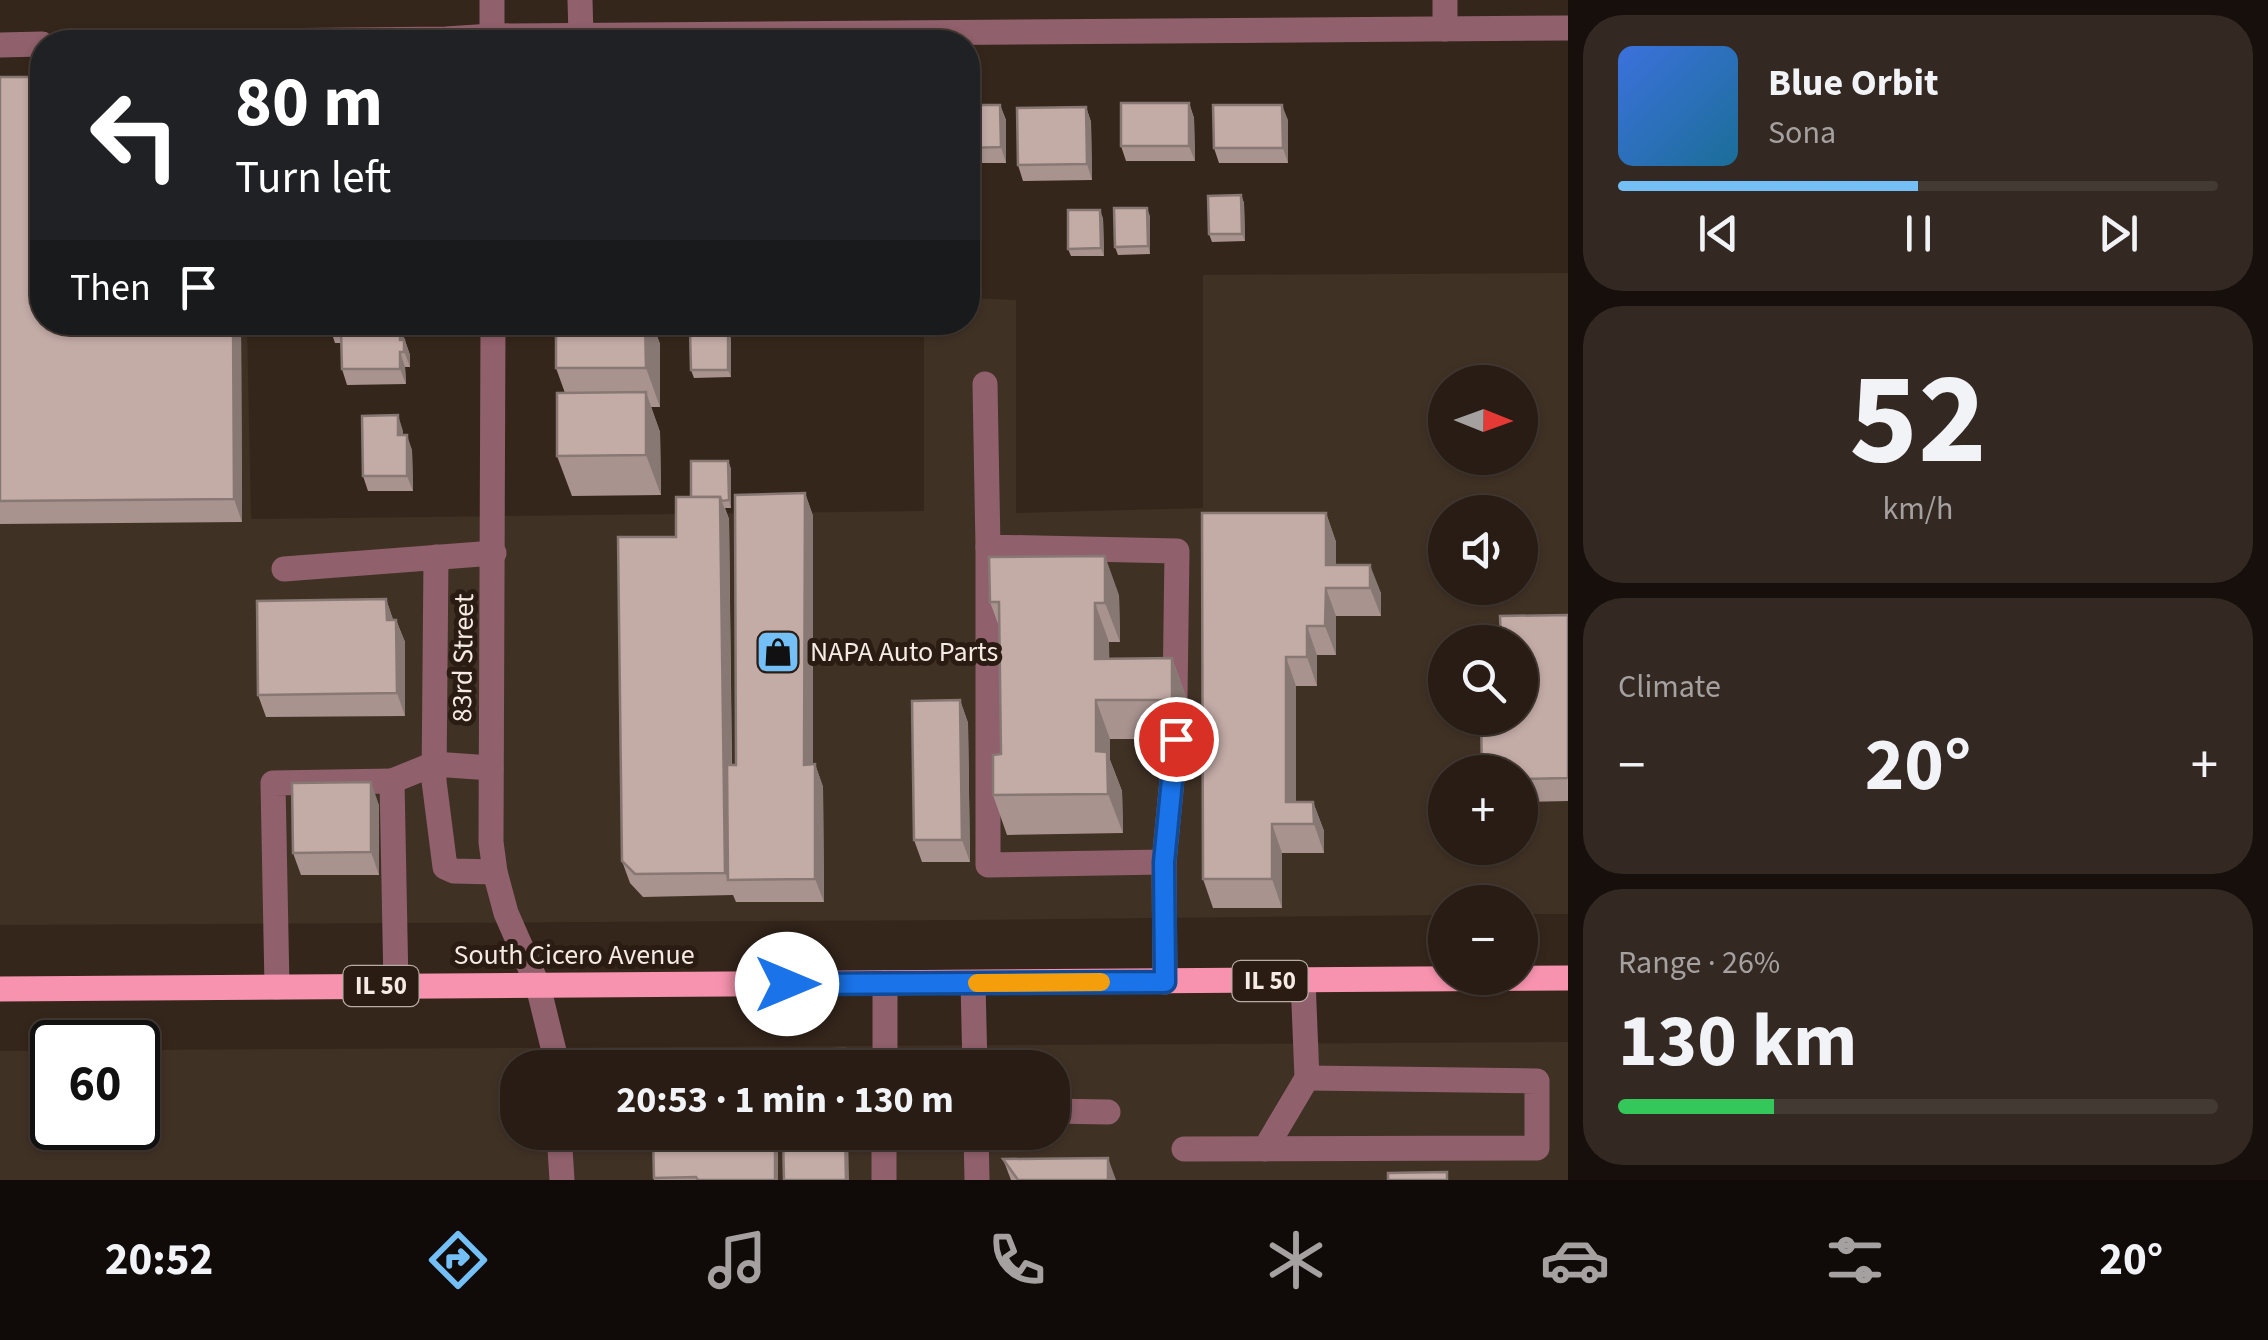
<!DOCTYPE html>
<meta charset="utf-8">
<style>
body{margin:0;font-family:"Source Sans 3",sans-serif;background:#342922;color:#f1f3f6;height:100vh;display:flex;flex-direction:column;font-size:38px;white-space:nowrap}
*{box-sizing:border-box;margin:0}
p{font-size:32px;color:#a5a1a0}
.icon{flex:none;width:55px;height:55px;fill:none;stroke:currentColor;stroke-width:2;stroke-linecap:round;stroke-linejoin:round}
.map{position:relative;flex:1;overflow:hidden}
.drawer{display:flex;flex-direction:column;gap:15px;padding:15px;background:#160f0b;width:700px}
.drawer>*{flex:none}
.guide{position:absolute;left:30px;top:30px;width:950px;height:305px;border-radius:40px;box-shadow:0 2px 8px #0004,0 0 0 2px #443a34;background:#202124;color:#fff;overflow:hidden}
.needle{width:65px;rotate:91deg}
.tools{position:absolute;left:1428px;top:365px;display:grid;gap:20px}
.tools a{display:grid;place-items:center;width:110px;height:110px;border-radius:50%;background:#281c14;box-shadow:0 2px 8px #0004,0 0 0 2px #443a34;font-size:50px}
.speed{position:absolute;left:30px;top:1020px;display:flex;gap:20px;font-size:50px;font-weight:700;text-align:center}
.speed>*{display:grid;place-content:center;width:130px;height:130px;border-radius:50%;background:#281c14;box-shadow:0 2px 8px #0004,0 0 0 2px #443a34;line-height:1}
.speed .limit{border:5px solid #111;border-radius:15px;background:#fff;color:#111}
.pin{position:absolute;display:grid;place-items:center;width:85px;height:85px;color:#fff;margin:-42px;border:5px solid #fff;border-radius:50%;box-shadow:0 2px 10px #0007}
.me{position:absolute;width:110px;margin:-55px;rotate:90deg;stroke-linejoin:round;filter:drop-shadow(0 0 8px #0008)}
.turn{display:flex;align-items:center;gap:35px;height:210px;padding:0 40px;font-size:45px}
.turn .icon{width:130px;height:130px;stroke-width:2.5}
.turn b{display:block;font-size:70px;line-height:85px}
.then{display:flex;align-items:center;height:95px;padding:0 40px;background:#0003;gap:20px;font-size:38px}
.big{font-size:75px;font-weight:700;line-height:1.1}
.drawer .tile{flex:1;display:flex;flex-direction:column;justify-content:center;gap:15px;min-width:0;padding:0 35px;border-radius:40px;background:#342922}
.drawer .dial{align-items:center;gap:0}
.dial b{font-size:130px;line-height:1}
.song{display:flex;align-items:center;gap:30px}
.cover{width:120px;height:120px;border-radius:15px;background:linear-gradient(135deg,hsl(220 70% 55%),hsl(200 70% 35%))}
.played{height:10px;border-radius:5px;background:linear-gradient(90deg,#74c0f6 50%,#443a34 50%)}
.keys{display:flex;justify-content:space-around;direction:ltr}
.heat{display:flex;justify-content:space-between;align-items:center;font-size:55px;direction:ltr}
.charge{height:15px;border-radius:8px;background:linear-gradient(90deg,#34c759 26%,#443a34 0)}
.trip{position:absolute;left:500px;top:1050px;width:570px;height:100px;border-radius:40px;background:#281c14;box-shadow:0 2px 8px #0004,0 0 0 2px #443a34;font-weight:700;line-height:100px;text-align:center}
.menu{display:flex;height:160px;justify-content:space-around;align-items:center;background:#100b08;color:#a5a1a0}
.menu .icon{width:70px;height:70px}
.menu .active{color:#74c0f6}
.menu b{font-size:45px;color:#f1f3f6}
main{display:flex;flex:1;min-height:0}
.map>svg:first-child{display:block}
.commercial{fill:#403125;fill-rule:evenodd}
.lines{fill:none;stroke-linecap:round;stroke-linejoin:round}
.minor{stroke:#90606c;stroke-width:25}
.major{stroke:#f793ae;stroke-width:25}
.wall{fill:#a8938f}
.shaded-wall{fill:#887874}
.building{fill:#c3aba6;stroke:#887874;stroke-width:2.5}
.route-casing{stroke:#114b97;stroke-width:25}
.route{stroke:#1a73e8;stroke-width:18}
.slow{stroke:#f59e0b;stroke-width:18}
.labels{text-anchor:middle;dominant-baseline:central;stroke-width:10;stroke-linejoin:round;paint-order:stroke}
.shield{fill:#2a1c12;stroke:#b8ada5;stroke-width:2.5}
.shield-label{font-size:25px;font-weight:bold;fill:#f5ebe4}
.poi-label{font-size:28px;fill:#f5ebe4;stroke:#2a1c12;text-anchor:start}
.street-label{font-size:28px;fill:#f5ebe4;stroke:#2a1c12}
</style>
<main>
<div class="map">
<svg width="1568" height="1180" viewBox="0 0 1568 1180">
<rect width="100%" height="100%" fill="#35261b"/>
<g class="commercial">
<path d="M0 89 42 322 247 323 251 519 924 511V323L968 322V298L1016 300V513L1203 508V275L1568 273V914H1520V902H1445V915L972 920 0 925ZM1445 382H1520V458H1445ZM1445 512H1520V588H1445ZM1445 642H1520V718H1445ZM1445 772H1520V848H1445Z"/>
<path d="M1568 1042V1180H0V1051H52V1128H138V1050ZM518 1068H1052V1132H518Z"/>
</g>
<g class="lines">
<g class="minor">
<path d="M492 0V42"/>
<path d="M580 0 581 36"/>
<path d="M1445 0V29"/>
<path d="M168 42 446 39 492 36 1568 28"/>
<path d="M0 45 42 44"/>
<path d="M493 322 491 842 495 872 506 913 538 986 554 1051 555 1068"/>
<path d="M985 384 988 547 1177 551 1175 698"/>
<path d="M988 547V865L1164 862"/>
<path d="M436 557 434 781 445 867 454 871 495 872"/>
<path d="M284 569 494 553"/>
<path d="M392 781 434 764 491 768"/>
<path d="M1165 982 1164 862 1176 739"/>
<path d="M973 983 975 1068"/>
<path d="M277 987 273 783 392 781 396 986"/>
<path d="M885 1068V983"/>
<path d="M1052 1111 1108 1112"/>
<path d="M559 1132 562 1180"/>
<path d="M976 1132 977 1180"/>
<path d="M1184 1149 1537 1148V1081L1307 1078"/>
<path d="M1265 1149 1307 1078 1303 980"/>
<path d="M884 1180V1132"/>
</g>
<path class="major" d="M0 989 1568 978"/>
</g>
<g class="wall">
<path d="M0 77 42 322H241L242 522 0 524Z"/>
<path d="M1189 103 1194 118 1195 161H1126L1121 146Z"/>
<path d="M968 105H1000L1006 120V163H968Z"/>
<path d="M1086 107 1091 122 1092 180 1023 181 1018 165Z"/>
<path d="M1288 120V163H1219L1214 148Z"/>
<path d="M1241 195 1244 203 1245 241 1212 242 1209 234Z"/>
<path d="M1150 216V254L1118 255 1115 247Z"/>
<path d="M1103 218 1104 256H1071L1068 249Z"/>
<path d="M330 322 403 335 410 355V367H405L406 384 347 385 342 369 341 343H335L330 328Z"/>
<path d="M556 322H660V326H653L660 344V407H651L660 432 661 495 572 496 557 456 565 393 556 368Z"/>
<path d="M691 322H730V330H693Z"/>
<path d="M731 338V377L694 378 691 370Z"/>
<path d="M403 431V435L412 450 413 491H368L363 476Z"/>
<path d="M728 461 731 469V508H725L729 519 732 765H736L805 493 813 516V764H815L823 787 824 902H736L733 895 643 897 630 883 622 861 676 537 691 497Z"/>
<path d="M1326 513 1336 542V565L1381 593V616H1336V655H1317V686H1296V802H1313L1324 831V853H1282V908H1213L1203 879Z"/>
<path d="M1119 595 1120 642H1109V659L1172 658 1186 697 1187 739H1110V760L1122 791 1123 833 1007 835 993 795 1001 754 1000 629 990 602Z"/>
<path d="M386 599 393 620H396L405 642V716L266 717 258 695Z"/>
<path d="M1568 615V801L1520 802V772Z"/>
<path d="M960 700 968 723 970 862H922L914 840Z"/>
<path d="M379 805V875H301L293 853Z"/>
<path d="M731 1132H778V1180H654V1178L731 1136Z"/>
<path d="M1003 1159 1018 1180H1011Z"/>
</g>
<g class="shaded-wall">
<path d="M1189 103 1194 118 1195 161 1189 146Z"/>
<path d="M1000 105 1006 120V163L1001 147Z"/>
<path d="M1282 105 1288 120V163L1283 148Z"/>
<path d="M1086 107 1091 122 1092 180 1087 164Z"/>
<path d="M1241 195 1244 203 1245 241 1242 234Z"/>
<path d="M1147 208 1150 216V254L1148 246Z"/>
<path d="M1100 210 1103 218 1104 256 1101 248Z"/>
<path d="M233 322H241L242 522 234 499Z"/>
<path d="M397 322H402L403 335 410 355V367L400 340Z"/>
<path d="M645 322H652L660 344V407L646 368Z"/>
<path d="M728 330 731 338V377L728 370Z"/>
<path d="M400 352 405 367 406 384 400 369Z"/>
<path d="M646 392 660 432 661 495 646 455Z"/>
<path d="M398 415 403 431V451L398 435Z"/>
<path d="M407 435 412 450 413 491 407 476Z"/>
<path d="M728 461 731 469V508L729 500Z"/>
<path d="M805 493 813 516V787L804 765Z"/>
<path d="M720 497 729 519 733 880H728L725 873Z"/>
<path d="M1326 513 1336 542V588L1326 565Z"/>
<path d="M1105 556 1119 595 1120 642 1105 603Z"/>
<path d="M1370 565 1381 593V616L1370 588Z"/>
<path d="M1326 588 1336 616V655L1325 626Z"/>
<path d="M386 599 394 622 387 620Z"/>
<path d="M1095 603 1109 642 1110 699 1095 659Z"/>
<path d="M396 620 405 642V716L397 693Z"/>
<path d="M1307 626 1317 655V686L1307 657Z"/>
<path d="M1286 657 1296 686V824L1286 802Z"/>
<path d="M1172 658 1186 697 1187 739 1172 700Z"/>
<path d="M960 700 968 723 970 862 962 840Z"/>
<path d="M1096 700 1110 739V760L1122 791 1123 833 1108 794 1096 751Z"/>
<path d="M815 764 823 787 824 902 815 879Z"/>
<path d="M371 782 379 805V875L371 852Z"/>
<path d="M1313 802 1324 831V853L1314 824Z"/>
<path d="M1272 824 1282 853V908L1272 879Z"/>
<rect x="775" y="1132" width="3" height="48"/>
<path d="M845 1132H848L849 1180H846Z"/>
<path d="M1108 1158 1116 1180H1108Z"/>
</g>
<g class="building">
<path d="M0 77H42V322H233L234 499 0 501Z"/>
<rect x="1121" y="103" width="68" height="43"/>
<path d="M968 105H1000L1001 147 968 148Z"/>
<path d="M1213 105H1282L1283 148H1214Z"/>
<path d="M1086 107 1087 164 1018 165 1017 108Z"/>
<path d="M1241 195 1242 234H1209L1208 196Z"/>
<path d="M1114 208H1147L1148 246 1115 247Z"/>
<path d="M1068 210H1100L1101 248 1068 249Z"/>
<path d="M330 322H397V327H400V340H404V352H400V369H342L341 328H330Z"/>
<path d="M556 322H645L646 368H556Z"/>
<path d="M690 330H728V370H691Z"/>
<path d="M646 392V455L557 456V393Z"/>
<path d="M398 415V435H407V476H363L362 416Z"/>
<path d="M691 461H728L729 500 722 501 720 497H691Z"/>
<path d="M805 493 804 765 815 764V879L728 880 727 765H736L735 495Z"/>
<path d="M676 497H720L725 873 635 874 622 861 618 537H676Z"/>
<path d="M1202 513H1326V565H1370V588H1326L1325 626H1307V657H1286V802H1313L1314 824H1272V879H1203Z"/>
<path d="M1105 556V603H1095V659L1172 658V700H1096V751L1107 752 1108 794 993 795V755L1001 754 999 602H990L989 557Z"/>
<path d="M386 599 387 620H396L397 693 258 695 257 601Z"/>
<path d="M1568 615V778L1520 779V772H1482L1481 718H1520V642H1501L1500 616Z"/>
<path d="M960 700 962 840H914L912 701Z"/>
<path d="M371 782V852L293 853 292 783Z"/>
<path d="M845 1049V1068H783V1050Z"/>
<rect x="731" y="1052" width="44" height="16"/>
<path d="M731 1132H775V1180H698L696 1177 654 1178 653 1133 731 1136Z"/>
<path d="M783 1132H845L846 1180H784Z"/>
<path d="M1108 1158V1180H1018L1003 1159Z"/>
<path d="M1447 1172V1180H1388V1173Z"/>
</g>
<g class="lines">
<defs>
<path id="route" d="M787 984 1165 982 1164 862 1176 739"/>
</defs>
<use href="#route" class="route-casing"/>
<use href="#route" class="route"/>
<path class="slow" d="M977 983 1101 982"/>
</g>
<defs>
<symbol id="shop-square" viewBox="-11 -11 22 22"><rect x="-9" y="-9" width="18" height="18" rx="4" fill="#74c0f6" stroke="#2a1c12"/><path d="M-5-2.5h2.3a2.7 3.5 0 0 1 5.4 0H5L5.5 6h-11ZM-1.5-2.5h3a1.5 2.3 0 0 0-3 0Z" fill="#111"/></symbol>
</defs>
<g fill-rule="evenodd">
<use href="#shop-square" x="753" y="627" width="50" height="50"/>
</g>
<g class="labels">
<g class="shield">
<rect x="1232.5" y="961" width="75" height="40" rx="8"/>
<rect x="343.5" y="966" width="75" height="40" rx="8"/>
</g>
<g class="shield-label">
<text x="1270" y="981">IL 50</text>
<text x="381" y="986">IL 50</text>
</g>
<g class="poi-label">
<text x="810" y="652">NAPA Auto Parts</text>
</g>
<g class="street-label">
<text transform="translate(463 658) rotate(-89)">83rd Street</text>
<text x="574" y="955">South Cicero Avenue</text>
</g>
</g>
</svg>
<div class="tools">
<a><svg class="needle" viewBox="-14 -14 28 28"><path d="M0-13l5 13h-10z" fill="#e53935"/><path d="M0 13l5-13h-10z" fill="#a5a1a0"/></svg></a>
<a><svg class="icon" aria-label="sound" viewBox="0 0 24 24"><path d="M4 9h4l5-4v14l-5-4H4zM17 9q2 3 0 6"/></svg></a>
<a><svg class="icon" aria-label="search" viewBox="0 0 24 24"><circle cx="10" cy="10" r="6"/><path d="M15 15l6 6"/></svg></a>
<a>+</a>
<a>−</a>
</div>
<div class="speed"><div class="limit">60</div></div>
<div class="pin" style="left:1176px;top:739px;background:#d93025"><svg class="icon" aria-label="arrive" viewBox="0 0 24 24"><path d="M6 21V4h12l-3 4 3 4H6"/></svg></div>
<svg class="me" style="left:787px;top:984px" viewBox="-20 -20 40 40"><circle r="19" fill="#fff"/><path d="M0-13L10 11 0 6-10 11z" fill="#1a73e8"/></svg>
<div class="trip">20:53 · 1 min · 130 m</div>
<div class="guide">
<div class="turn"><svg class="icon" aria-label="left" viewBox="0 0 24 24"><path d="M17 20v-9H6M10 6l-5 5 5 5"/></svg><div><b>80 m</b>Turn left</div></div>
<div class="then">Then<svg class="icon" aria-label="arrive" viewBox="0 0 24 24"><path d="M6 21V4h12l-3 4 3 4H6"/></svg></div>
</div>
</div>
<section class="drawer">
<div class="tile">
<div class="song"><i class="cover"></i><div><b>Blue Orbit</b><p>Sona</p></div></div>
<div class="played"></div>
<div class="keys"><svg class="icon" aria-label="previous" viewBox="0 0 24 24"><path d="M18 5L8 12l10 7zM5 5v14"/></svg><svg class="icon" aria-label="pause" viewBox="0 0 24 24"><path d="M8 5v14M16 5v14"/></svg><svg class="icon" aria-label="next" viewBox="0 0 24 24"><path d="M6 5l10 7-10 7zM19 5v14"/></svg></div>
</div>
<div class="tile dial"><b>52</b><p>km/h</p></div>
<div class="tile"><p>Climate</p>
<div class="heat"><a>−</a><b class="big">20°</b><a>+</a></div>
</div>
<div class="tile"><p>Range · 26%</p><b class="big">130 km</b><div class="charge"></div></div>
</section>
</main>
<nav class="menu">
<b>20:52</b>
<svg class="icon active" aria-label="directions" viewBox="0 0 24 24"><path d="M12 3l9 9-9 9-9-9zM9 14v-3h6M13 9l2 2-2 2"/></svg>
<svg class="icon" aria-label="music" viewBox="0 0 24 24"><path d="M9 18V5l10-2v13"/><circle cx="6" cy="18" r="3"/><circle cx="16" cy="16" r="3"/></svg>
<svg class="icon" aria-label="phone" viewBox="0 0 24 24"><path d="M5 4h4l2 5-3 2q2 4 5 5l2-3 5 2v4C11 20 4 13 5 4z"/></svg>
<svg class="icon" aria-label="climate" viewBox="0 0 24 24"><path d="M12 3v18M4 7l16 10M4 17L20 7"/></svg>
<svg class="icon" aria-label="car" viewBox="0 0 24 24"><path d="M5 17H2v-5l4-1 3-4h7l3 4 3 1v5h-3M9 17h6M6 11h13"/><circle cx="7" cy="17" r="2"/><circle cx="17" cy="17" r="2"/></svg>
<svg class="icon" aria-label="filters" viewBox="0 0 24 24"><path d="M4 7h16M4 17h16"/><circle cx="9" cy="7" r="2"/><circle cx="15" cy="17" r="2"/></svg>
<b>20°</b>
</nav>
